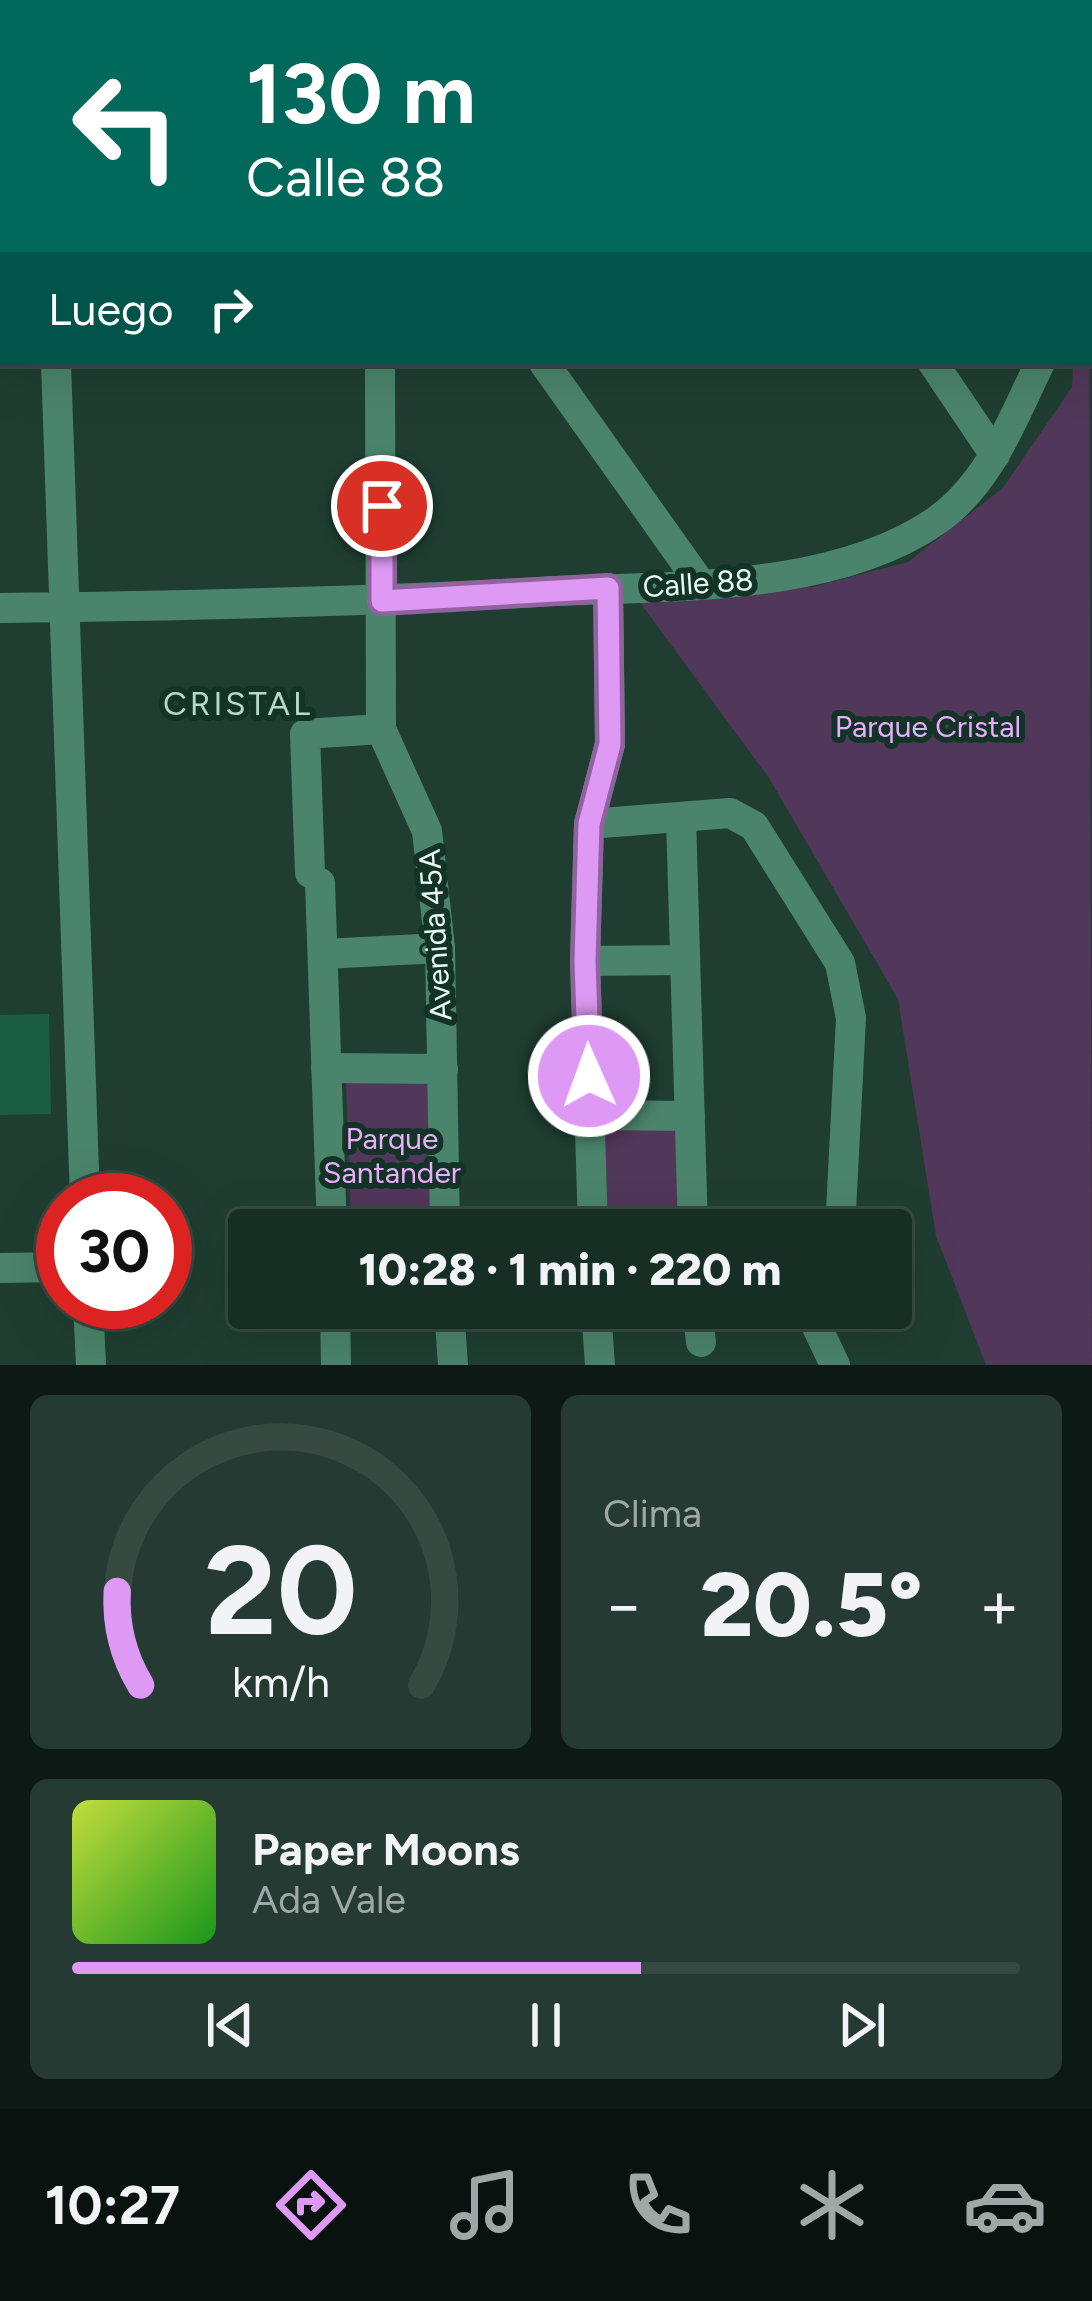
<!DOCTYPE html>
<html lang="es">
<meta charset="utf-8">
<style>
body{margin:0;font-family:Figtree,sans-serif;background:#243a32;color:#f1f3f6;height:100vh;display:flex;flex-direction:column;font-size:45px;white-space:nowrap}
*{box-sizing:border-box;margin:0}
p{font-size:39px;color:#9ea8a7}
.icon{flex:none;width:66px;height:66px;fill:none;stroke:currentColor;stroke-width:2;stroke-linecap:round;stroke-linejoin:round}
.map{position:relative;height:1365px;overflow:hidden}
.sheet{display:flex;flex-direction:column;gap:30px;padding:30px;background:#0d1914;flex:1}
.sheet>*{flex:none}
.banner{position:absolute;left:0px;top:0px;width:1092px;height:366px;box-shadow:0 12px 48px #0002,0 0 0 3px #364a42;background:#00695c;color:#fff;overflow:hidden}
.speed{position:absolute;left:36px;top:1173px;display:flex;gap:24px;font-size:60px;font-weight:700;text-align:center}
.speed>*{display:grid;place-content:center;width:156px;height:156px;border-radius:50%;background:#172e25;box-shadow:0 12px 48px #0002,0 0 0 3px #364a42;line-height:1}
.speed .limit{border:18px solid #d22;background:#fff;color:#111}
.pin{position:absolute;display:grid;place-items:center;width:102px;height:102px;color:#fff;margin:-51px;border:6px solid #fff;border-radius:50%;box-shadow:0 3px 12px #0007}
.me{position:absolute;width:132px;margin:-66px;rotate:358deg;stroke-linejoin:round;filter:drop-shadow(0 0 9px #0008)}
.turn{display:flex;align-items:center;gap:42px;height:252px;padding:0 48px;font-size:54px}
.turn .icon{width:156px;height:156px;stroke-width:2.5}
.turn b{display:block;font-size:84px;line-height:102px}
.then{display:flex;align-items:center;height:114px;padding:0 48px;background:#0003;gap:24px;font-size:45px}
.big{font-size:90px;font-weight:800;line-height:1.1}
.sheet .tile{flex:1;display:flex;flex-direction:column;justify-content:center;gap:18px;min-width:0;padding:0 42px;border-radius:18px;background:#243a32}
.sheet .dial{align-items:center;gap:0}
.dial svg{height:312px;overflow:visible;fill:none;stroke:#364a42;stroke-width:7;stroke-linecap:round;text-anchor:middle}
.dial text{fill:#f1f3f6;stroke:none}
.song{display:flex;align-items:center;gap:36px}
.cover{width:144px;height:144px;border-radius:18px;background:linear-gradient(135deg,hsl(70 70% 55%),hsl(120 70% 35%))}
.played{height:12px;border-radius:6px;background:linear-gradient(90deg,#dd99f3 60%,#364a42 60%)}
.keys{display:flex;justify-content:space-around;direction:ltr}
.heat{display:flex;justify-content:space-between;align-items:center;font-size:66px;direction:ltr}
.sheet .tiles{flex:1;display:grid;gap:30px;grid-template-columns:1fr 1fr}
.tile:last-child{grid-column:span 2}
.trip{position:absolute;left:228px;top:1209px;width:684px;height:120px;border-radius:12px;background:#172e25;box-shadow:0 12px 48px #0002,0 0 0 3px #364a42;font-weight:800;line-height:120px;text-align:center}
.tabs{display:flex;height:192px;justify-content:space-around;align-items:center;background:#09120f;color:#9ea8a7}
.tabs .icon{width:84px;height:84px}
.tabs .active{color:#dd99f3}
.tabs b{font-size:54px;color:#f1f3f6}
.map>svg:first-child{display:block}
.green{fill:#513759}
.building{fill:#1a5d45}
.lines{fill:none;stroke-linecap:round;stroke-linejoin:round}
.minor{stroke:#4b846c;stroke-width:30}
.route-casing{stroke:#90639e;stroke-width:30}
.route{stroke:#dd99f3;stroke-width:21}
.labels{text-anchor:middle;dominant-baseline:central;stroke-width:12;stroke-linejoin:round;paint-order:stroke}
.street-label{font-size:30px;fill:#e8faf1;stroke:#143327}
.park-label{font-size:30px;fill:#eaadfd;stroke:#143327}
.neighbourhood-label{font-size:33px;letter-spacing:3px;fill:#b6d9c9;stroke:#143327}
</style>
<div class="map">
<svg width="1092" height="1365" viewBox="0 0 1092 1365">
<rect width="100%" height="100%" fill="#1f3e31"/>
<g class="green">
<path d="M1089 269 1092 1365H986L936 1236 898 999 769 778 633 593 812 587 908 562 1003 488 1072 387 1073 363H1089Z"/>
<path d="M432 1079 437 1230H351L346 1081Z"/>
<path d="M680 1128 685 1230H608L605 1130Z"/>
</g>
<path class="building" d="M49 1014 51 1114 0 1115V1015Z"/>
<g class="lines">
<g class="minor">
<path d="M292 0 294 3"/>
<path d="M685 0 687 3"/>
<path d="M1018 0 1019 3"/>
<path d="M75 3 80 0"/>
<path d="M725 3 730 0"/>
<path d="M56 363 85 1200"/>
<path d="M380 363 381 729 427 831 440 948 445 1230"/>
<path d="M544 363 700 583"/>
<path d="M933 363 995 455"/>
<path d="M0 608C179 606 358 602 538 592 663 585 830 594 936 521 990 483 1012 420 1040 363"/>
<path d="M681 817 693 1230"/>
<path d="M589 824 730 813 754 826 840 963 851 1018 840 1230"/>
<path d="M310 873 305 734 381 729"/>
<path d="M320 883 332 1230"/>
<path d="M323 954 440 948"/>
<path d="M585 961 684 960"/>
<path d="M326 1068 443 1069"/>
<path d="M590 1115 690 1116"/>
<path d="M593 1230 585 961 589 824 610 744 608 588"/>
<path d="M0 1268 63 1267"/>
<path d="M88 1302 91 1365"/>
<path d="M335 1308 336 1365"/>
<path d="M449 1308 453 1365"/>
<path d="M596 1308 600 1365"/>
<path d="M697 1308 701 1342"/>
<path d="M808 1308 835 1365"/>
</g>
</g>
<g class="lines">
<defs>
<path id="route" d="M382 506V601L608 588 610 744 589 824 585 961 589 1076"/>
</defs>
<use href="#route" class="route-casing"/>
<use href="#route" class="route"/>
</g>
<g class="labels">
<g class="street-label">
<text transform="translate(698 583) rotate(-4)">Calle 88</text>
<text transform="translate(435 935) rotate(-94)">Avenida 45A</text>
</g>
<g class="park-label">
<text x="928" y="726">Parque Cristal</text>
<text x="392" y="1138">Parque<tspan x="392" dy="34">Santander</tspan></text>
</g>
<g class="neighbourhood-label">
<text x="238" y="703">CRISTAL</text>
</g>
</g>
</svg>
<div class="speed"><div class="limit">30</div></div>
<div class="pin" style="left:382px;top:506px;background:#d93025"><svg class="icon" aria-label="arrive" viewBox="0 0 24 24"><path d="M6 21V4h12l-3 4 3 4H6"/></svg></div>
<svg class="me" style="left:589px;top:1076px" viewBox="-20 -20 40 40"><circle r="17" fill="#dd99f3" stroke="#fff" stroke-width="3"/><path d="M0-11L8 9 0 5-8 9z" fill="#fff"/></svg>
<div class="trip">10:28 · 1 min · 220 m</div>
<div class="banner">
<div class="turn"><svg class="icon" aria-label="left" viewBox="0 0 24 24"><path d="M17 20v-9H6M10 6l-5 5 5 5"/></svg><div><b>130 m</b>Calle 88</div></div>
<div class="then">Luego<svg class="icon" aria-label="right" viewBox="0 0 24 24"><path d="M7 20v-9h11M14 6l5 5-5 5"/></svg></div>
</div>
</div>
<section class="sheet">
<div class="tiles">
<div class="tile dial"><svg viewBox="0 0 100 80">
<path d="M14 69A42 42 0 1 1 86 69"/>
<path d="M14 69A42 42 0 0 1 8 45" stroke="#dd99f3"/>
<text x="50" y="56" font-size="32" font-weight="700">20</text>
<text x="50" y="72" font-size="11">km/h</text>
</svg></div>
<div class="tile"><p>Clima</p>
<div class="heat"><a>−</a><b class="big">20.5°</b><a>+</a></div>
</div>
<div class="tile">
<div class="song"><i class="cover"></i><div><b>Paper Moons</b><p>Ada Vale</p></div></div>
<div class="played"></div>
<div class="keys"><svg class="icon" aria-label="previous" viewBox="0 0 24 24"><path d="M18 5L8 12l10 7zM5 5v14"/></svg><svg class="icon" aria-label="pause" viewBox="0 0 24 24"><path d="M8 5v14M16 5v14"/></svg><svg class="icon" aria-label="next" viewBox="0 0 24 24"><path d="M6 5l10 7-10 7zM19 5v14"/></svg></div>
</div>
</div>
</section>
<nav class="tabs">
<b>10:27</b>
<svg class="icon active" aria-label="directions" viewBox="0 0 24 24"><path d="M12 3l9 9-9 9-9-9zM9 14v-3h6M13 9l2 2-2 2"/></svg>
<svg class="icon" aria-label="music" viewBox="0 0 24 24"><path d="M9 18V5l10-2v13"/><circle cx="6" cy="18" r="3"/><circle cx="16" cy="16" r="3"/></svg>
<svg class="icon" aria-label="phone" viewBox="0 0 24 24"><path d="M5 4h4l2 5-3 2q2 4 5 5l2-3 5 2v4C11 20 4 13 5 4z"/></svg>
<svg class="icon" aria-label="climate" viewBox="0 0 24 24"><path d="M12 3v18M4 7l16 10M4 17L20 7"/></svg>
<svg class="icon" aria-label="car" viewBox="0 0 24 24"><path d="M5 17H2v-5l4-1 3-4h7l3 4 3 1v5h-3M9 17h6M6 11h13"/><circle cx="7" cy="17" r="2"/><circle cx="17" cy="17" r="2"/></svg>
</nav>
